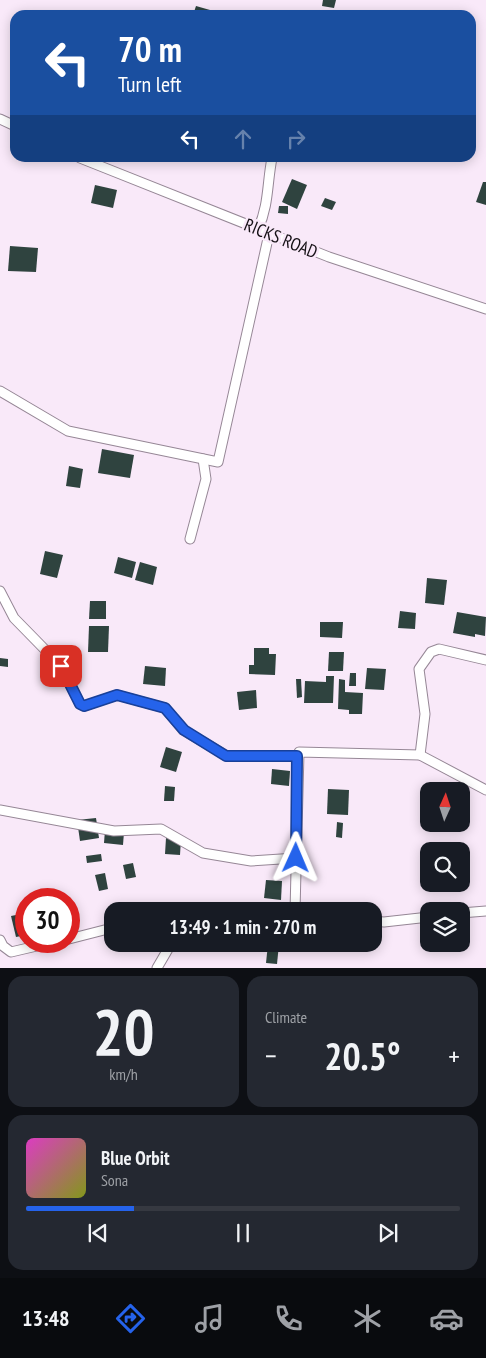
<!DOCTYPE html>
<meta charset="utf-8">
<style>
body{margin:0;font-family:"PT Sans Narrow",sans-serif;background:#242831;color:#f1f3f6;height:100vh;display:flex;flex-direction:column;font-size:19px;white-space:nowrap}
*{box-sizing:border-box;margin:0}
p{font-size:16px;color:#9ea1a6}
.icon{flex:none;width:28px;height:28px;fill:none;stroke:currentColor;stroke-width:2;stroke-linecap:round;stroke-linejoin:round}
.map{position:relative;height:968px;overflow:hidden}
.side{display:flex;flex-direction:column;gap:8px;padding:8px;background:#0d0f14;flex:1}
.side>*{flex:none}
.hud{position:absolute;left:10px;top:10px;width:466px;height:152px;border-radius:15px;box-shadow:0 2px 12px #0003;background:#1a4fa0;color:#fff;overflow:hidden}
.needle{width:32px;rotate:3deg}
.fabs{position:absolute;left:420px;top:782px;display:grid;gap:10px}
.fabs a{display:grid;place-items:center;width:50px;height:50px;border-radius:10px;background:#171b24;box-shadow:0 2px 12px #0003;font-size:25px}
.speed{position:absolute;left:15px;top:888px;display:flex;gap:10px;font-size:25px;font-weight:700;text-align:center}
.speed>*{display:grid;place-content:center;width:65px;height:65px;border-radius:50%;background:#171b24;box-shadow:0 2px 12px #0003;line-height:1}
.speed .limit{border:8px solid #d22;background:#fff;color:#111}
.pin{position:absolute;display:grid;place-items:center;width:42px;height:42px;color:#fff;margin:-21px;border-radius:10px;box-shadow:0 2px 8px #0006}
.me{position:absolute;width:55px;margin:-28px;rotate:1deg;stroke-linejoin:round;filter:drop-shadow(0 0 4px #0008)}
.turn{display:flex;align-items:center;gap:18px;height:105px;padding:0 25px;font-size:22px}
.turn .icon{width:65px;height:65px;stroke-width:2.5}
.turn b{display:block;font-size:35px;line-height:42px}
.lanes{display:flex;align-items:center;height:48px;padding:0 25px;background:#0003;justify-content:center;gap:25px;direction:ltr}
.lanes .off{opacity:.35}
.big{font-size:38px;font-weight:600;line-height:1.1}
.side .widget{flex:1;display:flex;flex-direction:column;justify-content:center;gap:8px;min-width:0;padding:0 18px;border-radius:15px;background:#242831}
.side .dial{align-items:center;gap:0}
.dial b{font-size:65px;line-height:1}
.song{display:flex;align-items:center;gap:15px}
.cover{width:60px;height:60px;border-radius:8px;background:linear-gradient(135deg,hsl(310 70% 55%),hsl(70 70% 35%))}
.played{height:5px;border-radius:2px;background:linear-gradient(90deg,#2563eb 25%,#363941 25%)}
.keys{display:flex;justify-content:space-around;direction:ltr}
.heat{display:flex;justify-content:space-between;align-items:center;font-size:28px;direction:ltr}
.side .tiles{flex:1;display:grid;gap:8px;grid-template-columns:1fr 1fr}
.widget:last-child{grid-column:span 2}
.trip{position:absolute;left:104px;top:902px;width:278px;height:50px;border-radius:15px;background:#171b24;box-shadow:0 2px 12px #0003;font-weight:600;line-height:50px;text-align:center}
.tabs{display:flex;height:80px;justify-content:space-around;align-items:center;background:#090b0e;color:#9ea1a6}
.tabs .icon{width:35px;height:35px}
.tabs .current{color:#2563eb}
.tabs b{font-size:22px;color:#f1f3f6}
.map>svg:first-child{display:block}
.building{fill:#2f433f}
.lines{fill:none;stroke-linecap:round;stroke-linejoin:round}
.minor-casing{stroke:#968796;stroke-width:11}
.minor{stroke:#fff;stroke-width:9}
.route-casing{stroke:#184099;stroke-width:12}
.route{stroke:#2563eb;stroke-width:9}
.labels{text-anchor:middle;dominant-baseline:central;stroke-width:5;stroke-linejoin:round;paint-order:stroke}
.street-label{font-size:18px;fill:#161116;stroke:#f9e9f9}
</style>
<div class="map">
<svg width="486" height="968" viewBox="0 0 486 968">
<rect width="100%" height="100%" fill="#f9e9f9"/>
<g class="building">
<path d="M323 0H336L334 8 322 6Z"/>
<path d="M196 6 210 10 209 15H193Z"/>
<path d="M292 179 307 185 297 209 282 202Z"/>
<path d="M483 182H486V205L476 202Z"/>
<path d="M95 185 117 190 113 208 91 203Z"/>
<path d="M325 198 336 202 332 210 321 206Z"/>
<path d="M279 206H288V214L278 213Z"/>
<path d="M10 246 38 248 36 272 8 271Z"/>
<path d="M102 449 134 455 130 478 98 473Z"/>
<path d="M69 466 83 469 80 488 66 486Z"/>
<path d="M45 551 63 555 57 578 40 574Z"/>
<path d="M118 557 136 562 132 578 114 573Z"/>
<path d="M140 562 157 567 153 585 135 580Z"/>
<path d="M427 578 447 580 444 605 425 603Z"/>
<path d="M90 601H106V619H89Z"/>
<path d="M400 611 416 613 415 629 398 628Z"/>
<path d="M457 612 486 617 485 636 475 634V637L453 633Z"/>
<path d="M320 622H343L342 638 320 637Z"/>
<path d="M89 626H109L108 652H88Z"/>
<path d="M254 648H269V654H276L275 675 249 674V665H254Z"/>
<path d="M329 652H344L343 671H328Z"/>
<path d="M0 658 8 659V667L0 666Z"/>
<path d="M145 666 166 668 165 686 143 684Z"/>
<path d="M367 668 386 669 384 690 365 689Z"/>
<path d="M350 673H356V686H349Z"/>
<path d="M326 676H334L333 703H304L305 681 326 682Z"/>
<path d="M296 679H301L302 697 297 698Z"/>
<path d="M339 679 345 680V692L363 693 362 714H349V710L338 709Z"/>
<path d="M256 690 257 708 239 710 237 692Z"/>
<path d="M166 747 182 752 176 772 160 767Z"/>
<path d="M272 769 290 771 289 786 271 784Z"/>
<path d="M165 786 175 787 174 801H164Z"/>
<path d="M328 789 349 790 348 815 327 814Z"/>
<path d="M96 818 99 838 80 841 77 820Z"/>
<path d="M337 822 343 823 342 838 336 837Z"/>
<path d="M105 830 124 832 123 845 104 843Z"/>
<path d="M166 838 181 840 180 855 165 854Z"/>
<path d="M101 854 102 861 87 863 86 856Z"/>
<path d="M133 863 136 877 126 879 123 865Z"/>
<path d="M105 873 108 889 99 891 95 875Z"/>
<path d="M266 880 282 881 281 900 264 898Z"/>
<path d="M26 913V935L16 937 11 916Z"/>
<path d="M268 944H279L277 964 266 963Z"/>
</g>
<g class="lines">
<defs>
<g id="minor">
<path d="M0 119 15 126"/>
<path d="M80 158 329 257 486 309"/>
<path d="M258 229C269 205 267 183 272 158"/>
<path d="M0 391 68 431 218 462 269 234"/>
<path d="M190 539 206 479 203 459"/>
<path d="M0 591 14 618 61 666 80 704 84 706 117 695 165 708 183 730 227 756H297"/>
<path d="M420 755 425 714 419 669 431 652 439 649 486 660"/>
<path d="M0 810 114 831 161 829 203 853 251 861 296 858"/>
<path d="M295 911 299 752 420 755 486 790"/>
<path d="M461 913 486 911"/>
<path d="M372 921 384 922 429 917"/>
<path d="M69 939 112 928"/>
<path d="M0 940 3 946 11 952 58 941"/>
<path d="M157 968 171 944"/>
</g>
</defs>
<use href="#minor" class="minor-casing"/>
<use href="#minor" class="minor"/>
</g>
<g class="lines">
<defs>
<path id="route" d="M61 666 80 704 84 706 117 695 165 708 184 730 226 756H297L296 858"/>
</defs>
<use href="#route" class="route-casing"/>
<use href="#route" class="route"/>
</g>
<g class="labels">
<g class="street-label">
<text transform="translate(281 238) rotate(22)">RICKS ROAD</text>
</g>
</g>
</svg>
<div class="fabs">
<a><svg class="needle" viewBox="-14 -14 28 28"><path d="M0-13l5 13h-10z" fill="#e53935"/><path d="M0 13l5-13h-10z" fill="#9ea1a6"/></svg></a>
<a><svg class="icon" aria-label="search" viewBox="0 0 24 24"><circle cx="10" cy="10" r="6"/><path d="M15 15l6 6"/></svg></a>
<a><svg class="icon" aria-label="layers" viewBox="0 0 24 24"><path d="M12 4l9 5-9 5-9-5zM3 14l9 5 9-5"/></svg></a>
</div>
<div class="speed"><div class="limit">30</div></div>
<div class="pin" style="left:61px;top:666px;background:#d93025"><svg class="icon" aria-label="arrive" viewBox="0 0 24 24"><path d="M6 21V4h12l-3 4 3 4H6"/></svg></div>
<svg class="me" style="left:296px;top:858px" viewBox="-20 -20 40 40"><path d="M0-17L14 15 0 8-14 15z" fill="#2563eb" stroke="#fff" stroke-width="4"/></svg>
<div class="trip">13:49 · 1 min · 270 m</div>
<div class="hud">
<div class="turn"><svg class="icon" aria-label="left" viewBox="0 0 24 24"><path d="M17 20v-9H6M10 6l-5 5 5 5"/></svg><div><b>70 m</b>Turn left</div></div>
<div class="lanes"><svg class="icon" aria-label="left" viewBox="0 0 24 24"><path d="M17 20v-9H6M10 6l-5 5 5 5"/></svg><svg class="icon off" aria-label="ahead" viewBox="0 0 24 24"><path d="M12 20V5M6 11l6-6 6 6"/></svg><svg class="icon off" aria-label="right" viewBox="0 0 24 24"><path d="M7 20v-9h11M14 6l5 5-5 5"/></svg></div>
</div>
</div>
<section class="side">
<div class="tiles">
<div class="widget dial"><b>20</b><p>km/h</p></div>
<div class="widget"><p>Climate</p>
<div class="heat"><a>−</a><b class="big">20.5°</b><a>+</a></div>
</div>
<div class="widget">
<div class="song"><i class="cover"></i><div><b>Blue Orbit</b><p>Sona</p></div></div>
<div class="played"></div>
<div class="keys"><svg class="icon" aria-label="previous" viewBox="0 0 24 24"><path d="M18 5L8 12l10 7zM5 5v14"/></svg><svg class="icon" aria-label="pause" viewBox="0 0 24 24"><path d="M8 5v14M16 5v14"/></svg><svg class="icon" aria-label="next" viewBox="0 0 24 24"><path d="M6 5l10 7-10 7zM19 5v14"/></svg></div>
</div>
</div>
</section>
<nav class="tabs">
<b>13:48</b>
<svg class="icon current" aria-label="directions" viewBox="0 0 24 24"><path d="M12 3l9 9-9 9-9-9zM9 14v-3h6M13 9l2 2-2 2"/></svg>
<svg class="icon" aria-label="music" viewBox="0 0 24 24"><path d="M9 18V5l10-2v13"/><circle cx="6" cy="18" r="3"/><circle cx="16" cy="16" r="3"/></svg>
<svg class="icon" aria-label="phone" viewBox="0 0 24 24"><path d="M5 4h4l2 5-3 2q2 4 5 5l2-3 5 2v4C11 20 4 13 5 4z"/></svg>
<svg class="icon" aria-label="climate" viewBox="0 0 24 24"><path d="M12 3v18M4 7l16 10M4 17L20 7"/></svg>
<svg class="icon" aria-label="car" viewBox="0 0 24 24"><path d="M5 17H2v-5l4-1 3-4h7l3 4 3 1v5h-3M9 17h6M6 11h13"/><circle cx="7" cy="17" r="2"/><circle cx="17" cy="17" r="2"/></svg>
</nav>
